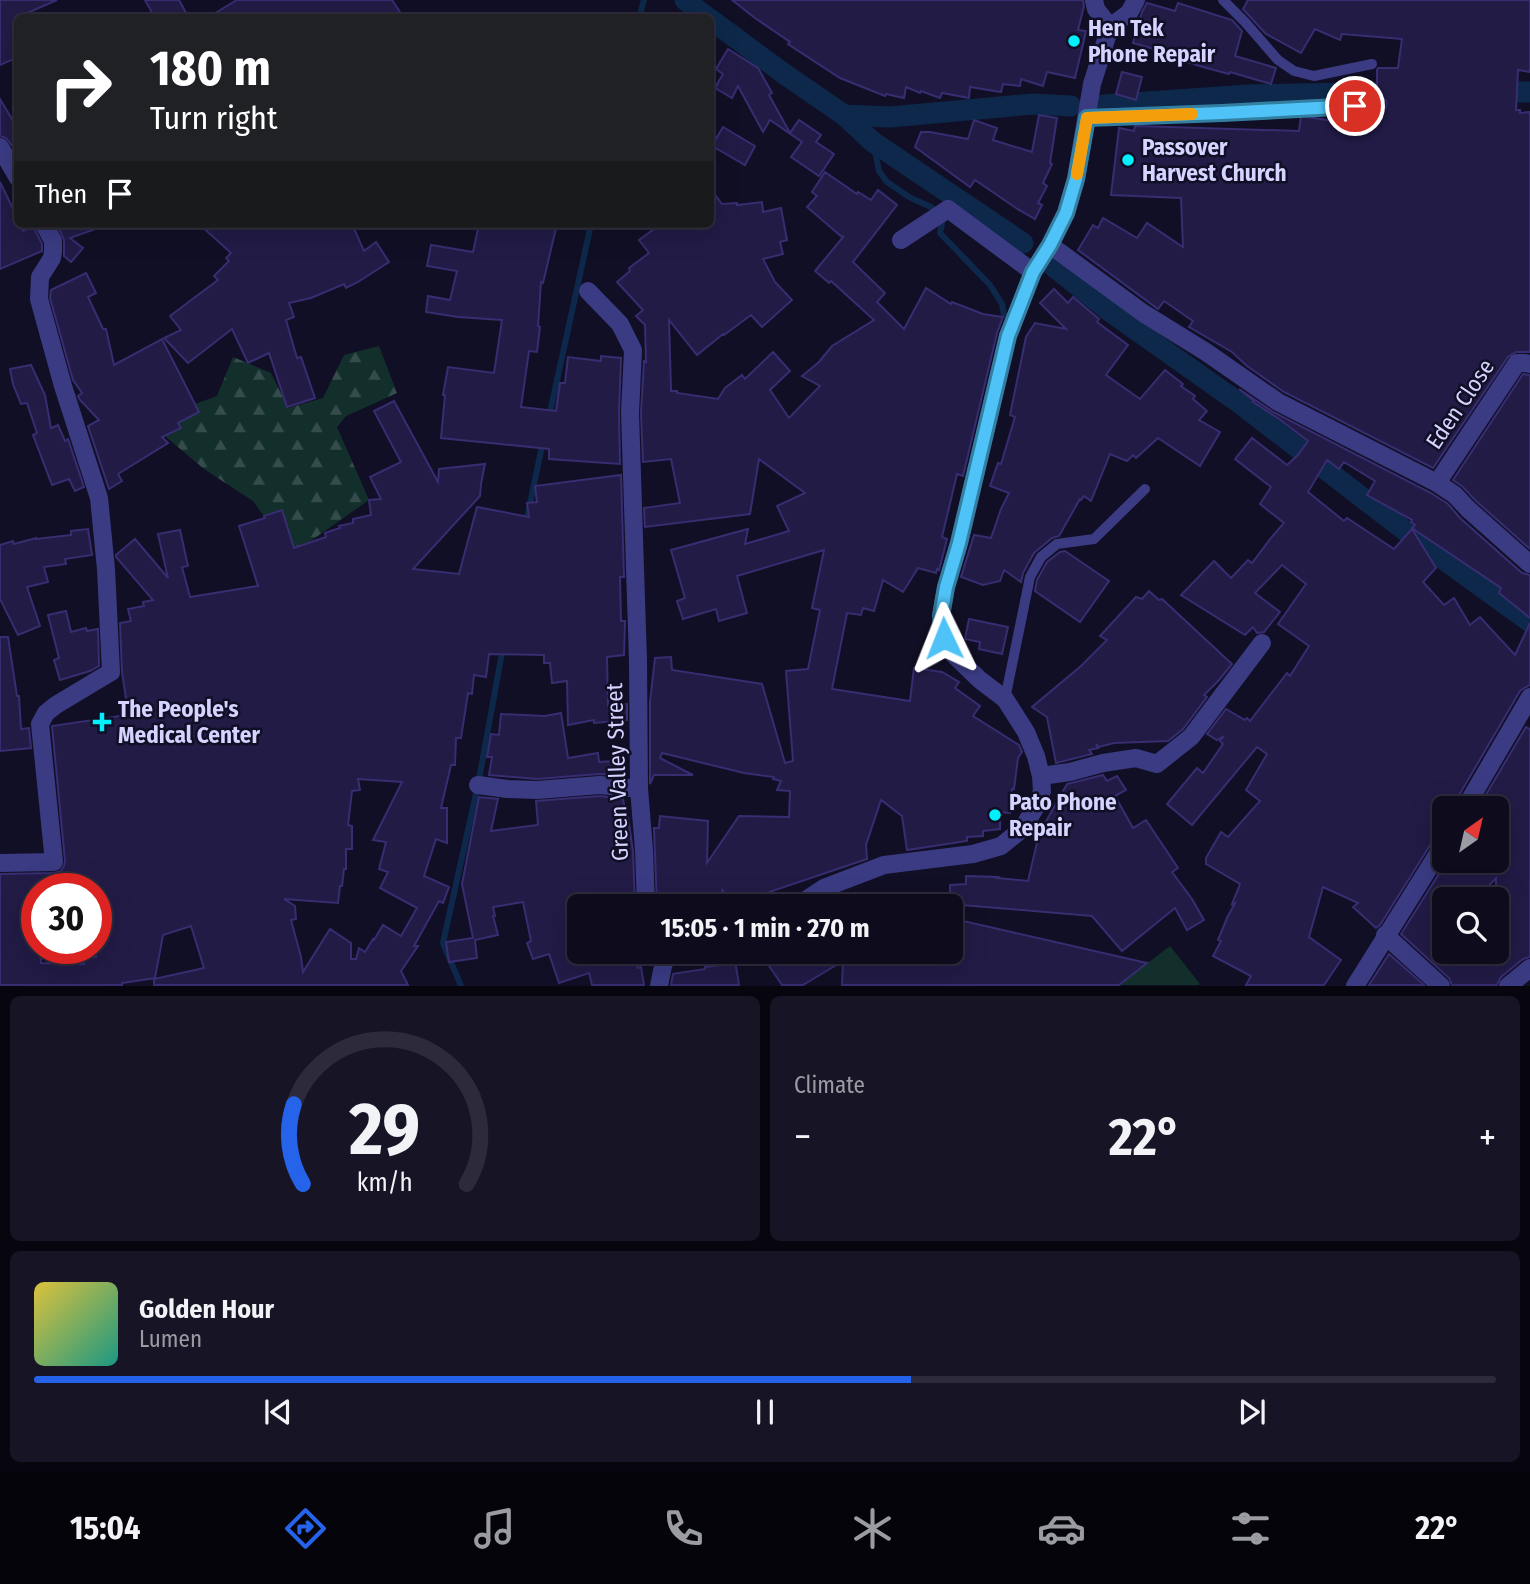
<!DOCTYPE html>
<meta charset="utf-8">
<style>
body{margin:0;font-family:"Fira Sans Condensed",sans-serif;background:#161425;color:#f1f3f6;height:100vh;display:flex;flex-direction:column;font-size:26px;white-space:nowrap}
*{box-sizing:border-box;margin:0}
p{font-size:23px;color:#9a9ba3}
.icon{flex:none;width:38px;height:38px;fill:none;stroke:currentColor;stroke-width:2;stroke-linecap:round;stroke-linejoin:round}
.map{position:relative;height:986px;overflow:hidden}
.side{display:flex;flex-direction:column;gap:10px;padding:10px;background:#07060f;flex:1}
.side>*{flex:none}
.banner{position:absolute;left:14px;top:14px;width:700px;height:214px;border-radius:10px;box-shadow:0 7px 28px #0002,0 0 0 2px #2d2b3b;background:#202124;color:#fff;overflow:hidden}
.needle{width:46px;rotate:34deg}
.fabs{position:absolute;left:1432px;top:796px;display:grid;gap:14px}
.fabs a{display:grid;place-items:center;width:77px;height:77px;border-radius:10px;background:#0d0b1c;box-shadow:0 7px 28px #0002,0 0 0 2px #2d2b3b;font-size:35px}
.speed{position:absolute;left:21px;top:873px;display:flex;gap:14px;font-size:35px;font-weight:700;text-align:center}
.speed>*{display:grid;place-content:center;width:91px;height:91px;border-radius:50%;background:#0d0b1c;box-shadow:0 7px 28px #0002,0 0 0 2px #2d2b3b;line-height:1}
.speed .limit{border:10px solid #d22;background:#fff;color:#111}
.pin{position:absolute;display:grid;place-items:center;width:60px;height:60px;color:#fff;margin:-30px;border:4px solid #fff;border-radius:50%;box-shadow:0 2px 7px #0007}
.me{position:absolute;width:77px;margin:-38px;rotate:358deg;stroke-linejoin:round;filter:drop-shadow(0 0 5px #0008)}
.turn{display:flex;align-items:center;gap:24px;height:147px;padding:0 21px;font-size:32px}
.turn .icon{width:91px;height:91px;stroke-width:2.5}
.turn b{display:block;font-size:49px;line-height:60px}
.then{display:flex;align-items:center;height:66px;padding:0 21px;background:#0003;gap:14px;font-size:26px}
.big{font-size:52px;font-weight:700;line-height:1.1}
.side .card{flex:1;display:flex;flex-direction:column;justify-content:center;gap:10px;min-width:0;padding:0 24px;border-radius:10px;background:#161425}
.side .dial{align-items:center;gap:0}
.dial svg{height:182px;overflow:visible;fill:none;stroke:#2d2b3b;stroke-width:7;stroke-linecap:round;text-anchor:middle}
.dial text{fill:#f1f3f6;stroke:none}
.song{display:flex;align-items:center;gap:21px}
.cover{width:84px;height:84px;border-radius:10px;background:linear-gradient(135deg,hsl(50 70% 55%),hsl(170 70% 35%))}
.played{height:7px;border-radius:4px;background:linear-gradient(90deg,#2563eb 60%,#2d2b3b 60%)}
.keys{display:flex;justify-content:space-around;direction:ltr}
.heat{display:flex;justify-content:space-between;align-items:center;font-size:38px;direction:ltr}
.side .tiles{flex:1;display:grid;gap:10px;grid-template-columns:1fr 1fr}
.card:last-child{grid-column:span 2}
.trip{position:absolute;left:567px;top:894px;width:396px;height:70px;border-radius:10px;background:#0d0b1c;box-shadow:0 7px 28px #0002,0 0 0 2px #2d2b3b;font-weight:700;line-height:70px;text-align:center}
.tab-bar{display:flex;height:112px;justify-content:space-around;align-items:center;background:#05040b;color:#9a9ba3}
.tab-bar .icon{width:49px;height:49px}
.tab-bar .on{color:#2563eb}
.tab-bar b{font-size:32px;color:#f1f3f6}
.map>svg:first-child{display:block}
.forest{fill:url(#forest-firs)}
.garden{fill:#122f2c}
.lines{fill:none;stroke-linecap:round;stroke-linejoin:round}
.stream{stroke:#0d284a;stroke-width:6}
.canal{stroke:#0d284a;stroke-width:21}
.building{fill:#211b46;stroke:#372d71;stroke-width:2;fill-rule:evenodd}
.service{stroke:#3a3b83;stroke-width:10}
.minor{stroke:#3a3b83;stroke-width:18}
.route-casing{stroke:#337fa1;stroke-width:18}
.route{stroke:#4fc3f7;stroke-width:12}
.slow{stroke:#f59e0b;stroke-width:12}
.poi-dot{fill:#01f0fc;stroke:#110f25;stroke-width:2.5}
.labels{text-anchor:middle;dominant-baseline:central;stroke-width:5;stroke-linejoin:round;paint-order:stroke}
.poi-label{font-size:23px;font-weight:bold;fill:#d5d3ff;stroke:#110f25;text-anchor:start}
.street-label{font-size:23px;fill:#d5d3ff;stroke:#110f25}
</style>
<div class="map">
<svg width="1530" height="986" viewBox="0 0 1530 986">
<defs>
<pattern id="forest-firs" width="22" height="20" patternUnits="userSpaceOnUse" patternTransform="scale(1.75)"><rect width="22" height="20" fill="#122f2c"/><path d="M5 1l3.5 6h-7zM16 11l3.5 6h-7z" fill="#344c4c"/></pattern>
</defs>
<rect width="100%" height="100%" fill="#110f25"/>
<path class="forest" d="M379 346 397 393 346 416 337 427 369 500 292 554 253 501 204 469 166 437 179 410 217 396 233 357 271 373 288 408 323 398 344 355Z"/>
<path class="garden" d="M1170 946 1200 984 1198 985H1119Z"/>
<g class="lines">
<g class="stream">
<path d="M639 18 644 0"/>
<path d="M873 142 879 171 887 182 909 197 931 207 943 219 940 233 990 285 1002 304 1004 315"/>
<path d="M549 417 591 224"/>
<path d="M526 523 543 441"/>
<path d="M461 986 443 943 478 785 503 647"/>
</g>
<g class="canal">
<path d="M685 0 708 18"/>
<path d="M710 19 783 73 844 115 873 142 1023 243"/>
<path d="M1490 92H1530"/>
<path d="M1104 105 1248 95 1405 92"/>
<path d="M844 115 890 117 1033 104 1071 106"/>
<path d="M1048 262 1112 313 1242 405 1421 543 1530 622"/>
</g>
</g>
<g class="building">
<path d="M0 0H57L18 17V57L0 65Z"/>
<path d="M145 0H179L189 18H155Z"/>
<path d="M237 0H392L404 18H207Z"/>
<path d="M732 0H1083L1084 6 1078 30 1086 31 1075 78 1047 72 1043 86 1021 79 1020 86 1003 84 1001 92 970 87 969 98 942 93 940 98 921 91 920 93 906 87 904 98 886 94 885 96 840 78 788 44 790 42 755 18Z"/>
<path d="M1248 0H1530V72L1518 70 1516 110H1520V113L1530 112V352H1516L1508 357 1433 468 1284 392 1247 366 1232 352 1189 327 1193 321 1164 301 1158 309 1078 250 1093 225 1098 228 1103 218 1137 238 1147 223 1183 247 1181 198 1111 195 1119 128 1134 131 1135 126 1299 131 1301 116 1340 122 1342 114 1379 112 1386 108 1387 103 1385 99 1377 96V70L1378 68H1398L1402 39 1342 34 1340 40 1315 29 1301 53 1266 34 1243 9Z"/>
<path d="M1147 3 1175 11 1178 3 1232 20 1242 31 1235 56 1276 68 1271 84 1230 72 1229 74 1203 67 1164 55 1165 52 1133 43 1142 12Z"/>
<path d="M728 49 758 68 772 93 769 95 790 133 799 120 821 135 816 142 834 154 819 176 791 157 802 142 770 120 763 132 738 86 732 98 715 88 723 74 716 69Z"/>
<path d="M1122 72 1142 77 1136 100 1116 94Z"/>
<path d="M0 99 18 129V145L13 147 6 138 0 136Z"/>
<path d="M1039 115 1057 118 1050 163 1052 164 1043 183 1047 186 1038 203 1042 205 1035 219 1016 208 975 180 970 187 915 147 921 132H930L968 139 974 120 997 128 993 140 1032 152Z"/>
<path d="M723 127 755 146 745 165 712 146Z"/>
<path d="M825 172 857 194 858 192 871 200 878 190 897 205 853 262 885 293 877 302 904 329 926 288 951 304 952 302 983 314 1003 317 997 333 963 476 957 474 942 537 947 539 939 570 937 569 936 573 918 568 903 592 883 580 874 611 863 608 861 615 847 613 832 689 910 701 914 668 942 672 959 682 955 688 980 706 973 716 1019 745 1022 752 1018 758 1014 789H1012L1010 813 1000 812V829L983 831V836L967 837V841L907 850 902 816 881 800 866 845 867 859 731 905 722 889 725 906H657L654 828H659L660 816 708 821 707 863 739 816 789 817 790 791 777 790 781 781 773 779 774 777 744 773 662 753 660 758 693 775H654L650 784V702L655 658 671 657 672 670 762 684 785 763 793 761 786 671 808 669 820 610 812 608 824 550 737 576 747 613 719 621 716 609 683 619 677 601 685 598 671 550 748 529 745 544 789 531 777 506 805 493 759 459 750 514 645 527 644 508 680 503 671 459 643 462 641 413 644 361 646 362 645 325 636 316 643 310 617 282 630 271 629 268 649 253 639 240 661 224H710V188L722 204 737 203V205L762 202 763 212 781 208 787 240 780 242 783 254 763 259 775 282 792 300 762 327 751 315 724 335 723 334 697 355 669 320 671 391H677V393L718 399 725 388 742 375 745 379 773 352 790 371 770 390 789 418 820 386 802 376 819 362 832 346 874 320 831 281 829 283 815 271 844 236 842 237 807 207 817 196 812 192Z"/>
<path d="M0 182 18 219V224H20L23 231 33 226 42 244V251L0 269Z"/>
<path d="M57 224H103L104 226 70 238 83 248 71 262 64 256V240Z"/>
<path d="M199 224H352L364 251 376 242 389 262 358 282 346 288 344 284 311 298 289 303 294 317 286 320 297 358 301 357 315 398 287 407 269 353 248 363 232 329 188 363 164 338 181 330 170 316 218 280 214 276 229 261 226 258 231 253Z"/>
<path d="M479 224H557L543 283 541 282 538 326 540 327 537 352 529 351 521 407 556 411 560 383H565L568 357 601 361V356L621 358 619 413 620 464 549 459V449L441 438 445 395H443L448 367 494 373 502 320 458 317 426 312 428 296 450 300 457 271 427 266 431 245 473 252Z"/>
<path d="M86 273 96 293 88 297 103 329H106L114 365 162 339 199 412 178 423 181 428 162 437 168 443 118 474 122 481 109 489 88 426 99 420 80 400 78 396 82 393 73 380 50 298 51 290Z"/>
<path d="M1054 289 1068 303 1073 297 1099 319 1097 322 1128 345 1106 375 1140 399 1165 370 1183 384 1181 386 1195 396 1193 399 1207 411 1199 420 1220 432 1200 466 1158 438 1136 458 1133 455 1127 461 1110 454 1091 501 1084 496 1081 500 1080 499 1059 536 1052 538 1034 553 1023 573 1021 582 1004 570 1000 581 983 585 961 577 974 535 991 538 1001 509 1009 493 990 486 998 463 1001 464 1015 417 1010 415 1026 337 1035 323 1066 329 1040 303Z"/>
<path d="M31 365 45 395 51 428 58 425 65 441 68 439 84 487 75 491 69 479 52 485 33 435 37 433 27 403 21 404 13 384 10 369Z"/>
<path d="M1523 374 1530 375V549L1476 501 1463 487 1453 480Z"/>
<path d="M1239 389 1273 412 1431 493 1448 504 1460 518 1522 573 1530 575V618L1499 593 1501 588 1412 528 1415 525 1411 522 1412 520 1367 495 1375 481 1344 462 1339 469 1327 460 1308 492 1344 521 1347 518 1394 549 1412 529 1436 568 1423 582 1444 605 1454 598 1470 625 1480 617 1515 655 1530 623V685L1524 688 1520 691 1455 802 1454 808H1444V823L1380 925 1376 928 1353 907 1358 903 1323 887 1309 937 1341 960 1324 985H1246L1251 976 1213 956 1221 941 1218 940 1227 918 1235 903 1232 904 1240 884 1206 864V858L1221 832 1228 837 1260 801 1246 790 1267 754 1257 747 1192 825 1167 804 1197 768 1203 773 1223 744 1220 741 1224 736 1217 740 1207 734 1226 709 1245 720 1247 718 1250 721 1287 673 1290 676 1309 646 1278 624 1306 584 1282 565 1255 593 1280 612 1264 632 1257 633 1253 627 1245 635 1181 595 1214 561 1231 578 1248 560 1252 563 1271 538 1284 523 1260 504 1271 487 1235 459 1252 438 1287 465 1298 455 1308 441 1279 419 1253 402 1254 401Z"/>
<path d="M394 401 438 482 439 469 485 464 481 484 480 496 413 569 459 574 477 507 529 517 527 503 537 502 535 486 621 475 624 577H620L621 621H625L624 655 607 657 608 706 627 704V720L594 723V720L568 725 567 681 552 683 550 663H544V655L489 654 486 677 474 675 472 694 468 693 461 738H456L455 765H451L441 808H447V843L436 839 424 876 449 887 443 903 439 901 414 946H418L401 971 408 985H154V979L204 968 191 926 163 935 155 978 122 983V985H0V874L54 873 61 871 64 866 65 861 52 726 127 715 126 698 122 672 120 623 131 621 128 609 144 606 143 602 153 600 116 557V555L135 539 168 578 158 534 180 530 188 566 182 567 190 597 258 586 239 526 265 518 264 516 282 510 294 548 326 537 325 533 340 528 339 526 353 523V519L371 515 369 500 381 499 370 477 401 462 374 411ZM358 779 402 782 373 840 386 842 379 869 388 872 380 888 417 908 401 936 383 925 374 940 373 939 365 952 359 948 356 959H351V943L330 929 303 972 301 957 291 920 296 919 295 906 284 899 338 903 340 886H342L344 869H346V849H352V826L348 825 352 791 360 790ZM37 889H98L102 928 96 927V957L84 956V964L41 963 40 948H37Z"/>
<path d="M88 529 92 555 65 559 66 564 44 567 48 582 27 587 40 626 18 635 0 599V545L13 541 14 544 36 538V539L71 535V531Z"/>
<path d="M1065 551 1109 581 1080 622 1035 591 1037 580 1047 562 1060 552Z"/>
<path d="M1149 591 1159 600 1162 599 1232 664 1219 680 1204 695 1207 697 1183 729 1168 741 1114 743 1099 747 1096 744 1098 748 1089 750 1092 754 1056 763 1047 717 1032 707 1081 666 1107 640 1100 636 1136 597 1142 599Z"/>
<path d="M66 611 71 632 86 628 87 631 98 629 99 666 90 671 60 680 54 660 59 658 48 615Z"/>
<path d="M969 619 1008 627 1002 654 979 649 980 642 965 639Z"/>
<path d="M0 637H8L17 696H19L21 729 29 728 31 748 0 751Z"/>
<path d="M561 713 568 758 598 753 599 762 616 761 619 775 599 774 537 779 489 775 492 757H487L491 734 499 735 501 714 545 716Z"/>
<path d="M1526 727 1530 729V957L1523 959 1501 977 1497 985H1452L1449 978 1401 934 1447 861H1496V808H1478ZM1496 878V952H1444V900H1476Z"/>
<path d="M1103 775 1107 781 1117 776 1126 790 1115 796 1133 828 1146 820 1178 868 1172 872 1192 899 1204 920 1187 930 1175 908 1122 951 1092 916 950 904V885L966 884V876L998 877 997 878 1028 881 1039 834 1067 784Z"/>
<path d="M600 796 623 799 625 810H627L633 851 635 906H579V952H634L638 968 641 967 644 985H592L589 973 559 983 549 954 533 959 527 943 531 941 523 902 493 907 495 916H493L498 935 475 940 477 958 449 962 446 942 473 938 462 884 479 797 498 799 491 831 538 825 536 801Z"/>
<path d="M950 918 1147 963 1119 985H842L843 961 803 985H782L763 957 772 952H950Z"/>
<path d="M1389 954 1424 985H1369Z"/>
<path d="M735 960 739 985H671L673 974 705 969V967L721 965 720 962Z"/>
</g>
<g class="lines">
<g class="service">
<path d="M1223 0 1245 22 1278 60 1294 71 1314 76 1372 64"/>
<path d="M1087 118 1222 113 1379 104"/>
<path d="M1005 699 1030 577 1041 557 1057 544 1094 539 1145 489"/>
</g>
<g class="minor">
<path d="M1094 0 1096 9 1110 27"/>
<path d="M0 147 18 178"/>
<path d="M901 240 948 209 1033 272"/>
<path d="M1050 245 1143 313 1206 352 1278 402 1437 483 1455 495 1468 509 1530 564"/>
<path d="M588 291 620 324 633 350 630 413 638 661 639 789 644 850 646 906"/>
<path d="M1437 483 1517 363H1525L1530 364"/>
<path d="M1041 776 1070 772 1103 763 1136 758 1157 764 1191 737 1262 643"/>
<path d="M478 785 507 789 537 790 600 785 639 789"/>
<path d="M1465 808 1530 697"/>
<path d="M0 863 54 862 40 724 46 713 56 705 111 672 106 569 99 498 63 386 39 299 40 277 52 258 53 251V241L44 224"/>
<path d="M797 906 824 888 884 865 973 854 1001 846 1022 829 1037 805 1042 791 1041 776 1036 756 1026 732 1005 699 980 680 952 653 944 638 941 616 946 587 959 543 1008 336 1033 272 1050 245 1066 213 1076 179 1092 84 1110 27 1129 13 1136 0"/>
<path d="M1385 935 1441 986"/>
<path d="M664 961 680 952"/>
<path d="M659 986 664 961"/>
<path d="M1355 986 1444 844"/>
<path d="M1508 986 1530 968"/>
</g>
</g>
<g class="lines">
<defs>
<path id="route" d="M944 638 941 616 946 587 959 543 1008 336 1033 272 1050 245 1066 213 1076 179 1087 118 1222 113 1355 106"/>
</defs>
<use href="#route" class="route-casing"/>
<use href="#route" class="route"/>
<path class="slow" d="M1077 174 1087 118 1192 114"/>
</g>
<g class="poi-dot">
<circle cx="1074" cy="41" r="7"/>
<circle cx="1128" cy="160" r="7"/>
<path d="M98.5 711.5h7v7h7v7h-7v7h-7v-7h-7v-7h7z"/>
<circle cx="995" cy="815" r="7"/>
</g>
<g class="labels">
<g class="poi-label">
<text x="1088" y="28">Hen Tek<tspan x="1088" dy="26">Phone Repair</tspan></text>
<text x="1142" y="147">Passover<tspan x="1142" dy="26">Harvest Church</tspan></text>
<text x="118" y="709">The People's<tspan x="118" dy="26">Medical Center</tspan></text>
<text x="1009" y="802">Pato Phone<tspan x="1009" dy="26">Repair</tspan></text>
</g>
<g class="street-label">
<text transform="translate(1460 404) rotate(-56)">Eden Close</text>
<text transform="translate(617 772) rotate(-92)">Green Valley Street</text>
</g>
</g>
</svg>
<div class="fabs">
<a><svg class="needle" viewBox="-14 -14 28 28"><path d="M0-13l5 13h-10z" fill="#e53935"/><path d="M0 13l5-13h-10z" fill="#9a9ba3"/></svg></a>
<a><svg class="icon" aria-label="search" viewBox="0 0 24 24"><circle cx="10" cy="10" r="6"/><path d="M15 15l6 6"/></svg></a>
</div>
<div class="speed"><div class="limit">30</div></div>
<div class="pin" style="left:1355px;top:106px;background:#d93025"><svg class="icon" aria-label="arrive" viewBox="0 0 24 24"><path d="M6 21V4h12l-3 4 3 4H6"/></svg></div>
<svg class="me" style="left:944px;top:638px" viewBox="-20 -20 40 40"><path d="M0-17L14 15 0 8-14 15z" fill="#4fc3f7" stroke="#fff" stroke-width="4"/></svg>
<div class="trip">15:05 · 1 min · 270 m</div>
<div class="banner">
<div class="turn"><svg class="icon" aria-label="right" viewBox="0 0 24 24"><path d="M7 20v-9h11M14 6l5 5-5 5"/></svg><div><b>180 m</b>Turn right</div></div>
<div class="then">Then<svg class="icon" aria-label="arrive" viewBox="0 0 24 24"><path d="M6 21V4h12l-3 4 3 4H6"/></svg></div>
</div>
</div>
<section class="side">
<div class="tiles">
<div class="card dial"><svg viewBox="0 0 100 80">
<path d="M14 69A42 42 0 1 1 86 69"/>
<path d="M14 69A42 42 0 0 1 10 34" stroke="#2563eb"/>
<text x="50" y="56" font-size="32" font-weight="700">29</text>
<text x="50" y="72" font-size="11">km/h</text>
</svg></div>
<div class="card"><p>Climate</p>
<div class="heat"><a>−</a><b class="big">22°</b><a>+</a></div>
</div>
<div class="card">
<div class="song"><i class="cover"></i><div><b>Golden Hour</b><p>Lumen</p></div></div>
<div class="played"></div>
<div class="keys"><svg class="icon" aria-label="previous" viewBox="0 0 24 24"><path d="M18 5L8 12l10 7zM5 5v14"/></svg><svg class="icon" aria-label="pause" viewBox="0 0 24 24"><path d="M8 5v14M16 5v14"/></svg><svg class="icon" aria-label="next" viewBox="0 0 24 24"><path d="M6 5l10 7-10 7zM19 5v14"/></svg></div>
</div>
</div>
</section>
<nav class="tab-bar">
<b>15:04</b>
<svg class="icon on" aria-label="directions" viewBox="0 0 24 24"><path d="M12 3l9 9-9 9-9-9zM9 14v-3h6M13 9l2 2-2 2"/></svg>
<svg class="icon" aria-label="music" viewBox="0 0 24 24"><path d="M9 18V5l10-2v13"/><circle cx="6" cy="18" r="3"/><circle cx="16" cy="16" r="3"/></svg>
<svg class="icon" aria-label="phone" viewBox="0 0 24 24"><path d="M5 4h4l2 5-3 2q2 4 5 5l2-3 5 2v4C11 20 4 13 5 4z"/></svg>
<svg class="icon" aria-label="climate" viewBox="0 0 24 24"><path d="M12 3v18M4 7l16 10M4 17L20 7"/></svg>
<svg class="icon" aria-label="car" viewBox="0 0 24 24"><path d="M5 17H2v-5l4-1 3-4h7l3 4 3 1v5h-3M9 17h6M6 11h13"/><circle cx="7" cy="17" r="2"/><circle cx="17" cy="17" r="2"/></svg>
<svg class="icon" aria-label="filters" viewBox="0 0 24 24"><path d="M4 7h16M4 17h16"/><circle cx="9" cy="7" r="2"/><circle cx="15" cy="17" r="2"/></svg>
<b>22°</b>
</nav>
